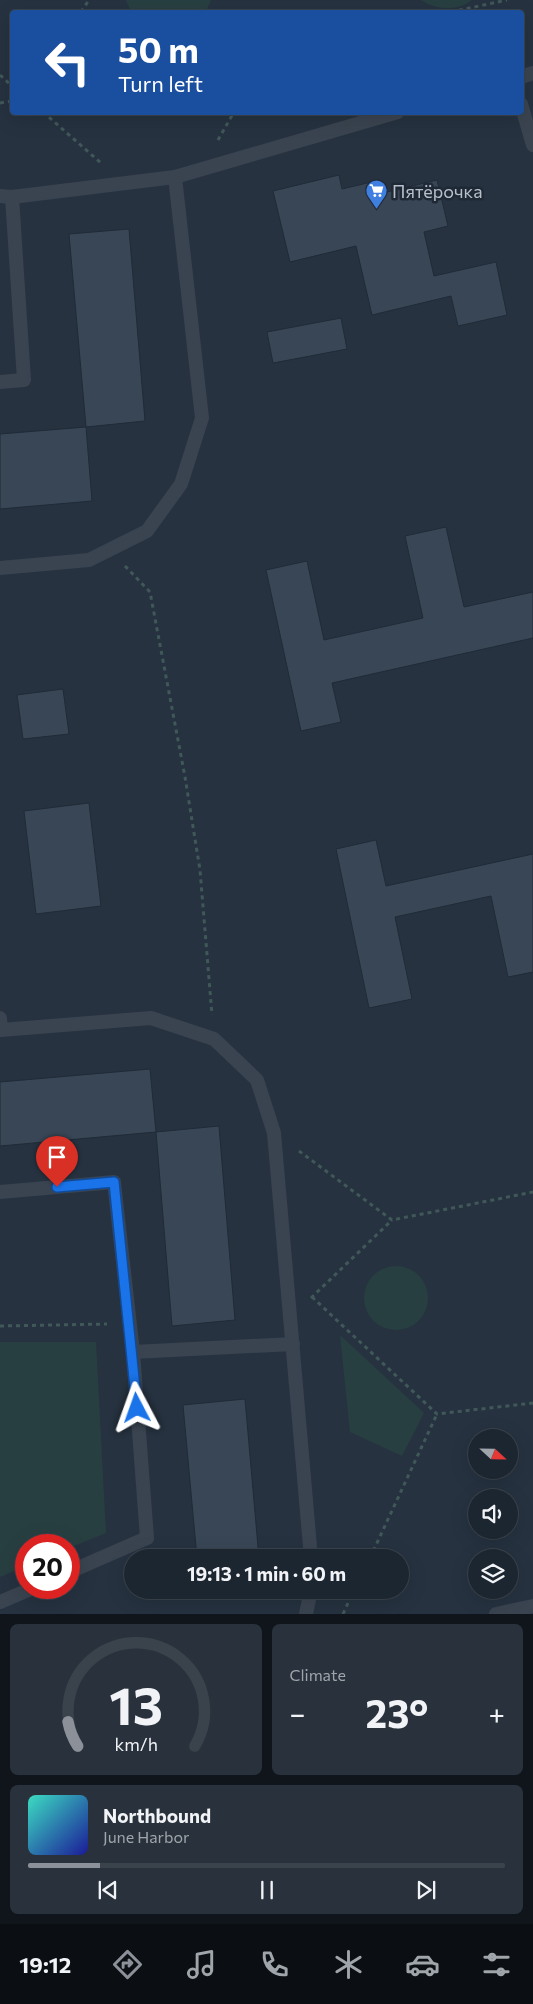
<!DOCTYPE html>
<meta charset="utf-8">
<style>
body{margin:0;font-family:Commissioner,sans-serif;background:#29323c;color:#f1f3f6;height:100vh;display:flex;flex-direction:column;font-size:19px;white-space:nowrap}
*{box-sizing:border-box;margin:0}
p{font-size:16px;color:#a0a5ab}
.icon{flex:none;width:28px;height:28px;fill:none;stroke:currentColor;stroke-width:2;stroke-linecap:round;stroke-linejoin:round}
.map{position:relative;height:1614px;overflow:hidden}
.side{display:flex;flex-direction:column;gap:10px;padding:10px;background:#0f151a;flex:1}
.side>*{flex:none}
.guide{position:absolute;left:10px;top:10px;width:514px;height:105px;border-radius:5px;box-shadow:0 5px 20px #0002,0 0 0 1px #3a434c;background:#1a4fa0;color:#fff;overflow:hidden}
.needle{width:32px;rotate:112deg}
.fabs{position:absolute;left:468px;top:1429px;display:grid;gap:10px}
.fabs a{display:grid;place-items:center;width:50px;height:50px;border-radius:50%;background:#1c2630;box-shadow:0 5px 20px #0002,0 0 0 1px #3a434c;font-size:25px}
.speed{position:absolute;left:15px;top:1534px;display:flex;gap:10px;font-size:25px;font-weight:700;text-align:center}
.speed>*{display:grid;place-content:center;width:65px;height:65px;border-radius:50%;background:#1c2630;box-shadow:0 5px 20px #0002,0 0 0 1px #3a434c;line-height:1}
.speed .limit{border:8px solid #d22;background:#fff;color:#111}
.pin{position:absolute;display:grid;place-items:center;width:42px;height:42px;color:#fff;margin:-51px -21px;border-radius:50% 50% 50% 0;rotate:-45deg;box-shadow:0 0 5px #0007}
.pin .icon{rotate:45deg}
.me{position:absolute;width:55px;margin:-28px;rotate:356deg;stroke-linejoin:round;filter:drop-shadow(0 0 4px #0008)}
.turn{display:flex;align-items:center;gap:18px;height:105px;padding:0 25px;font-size:22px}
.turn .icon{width:65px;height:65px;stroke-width:2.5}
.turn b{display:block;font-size:35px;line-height:42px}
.big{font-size:38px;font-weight:700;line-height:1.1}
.side .tile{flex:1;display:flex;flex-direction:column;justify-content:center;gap:8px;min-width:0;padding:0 18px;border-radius:8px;background:#29323c}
.side .dial{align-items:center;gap:0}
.dial svg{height:130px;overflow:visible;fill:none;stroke:#3a434c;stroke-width:7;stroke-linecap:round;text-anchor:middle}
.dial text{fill:#f1f3f6;stroke:none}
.song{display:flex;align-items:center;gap:15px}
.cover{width:60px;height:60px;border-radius:8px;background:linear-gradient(135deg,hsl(170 70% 55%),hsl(240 70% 35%))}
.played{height:5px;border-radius:2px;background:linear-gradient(90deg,#8c9099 15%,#3a434c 15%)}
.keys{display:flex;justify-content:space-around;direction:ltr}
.heat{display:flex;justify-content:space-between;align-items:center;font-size:28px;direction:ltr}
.side .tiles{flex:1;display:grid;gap:10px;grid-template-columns:1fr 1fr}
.tile:last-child{grid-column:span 2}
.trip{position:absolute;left:124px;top:1549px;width:285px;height:50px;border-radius:25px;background:#1c2630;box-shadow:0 5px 20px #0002,0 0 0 1px #3a434c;font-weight:700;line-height:50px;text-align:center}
.tab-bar{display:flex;height:80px;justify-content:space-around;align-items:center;background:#0b0f13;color:#a0a5ab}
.tab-bar .icon{width:35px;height:35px}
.tab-bar .selected{color:#8c9099}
.tab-bar b{font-size:22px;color:#f1f3f6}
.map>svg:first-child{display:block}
.green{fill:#283f41}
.building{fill:#384656;stroke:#212b37}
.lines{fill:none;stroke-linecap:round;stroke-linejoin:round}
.path{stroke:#415859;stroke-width:3;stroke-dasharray:4 4;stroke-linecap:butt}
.lane{stroke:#3a4450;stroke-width:14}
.route-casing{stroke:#114b97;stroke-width:12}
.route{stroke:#1a73e8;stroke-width:9}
.labels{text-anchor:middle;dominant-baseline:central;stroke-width:5;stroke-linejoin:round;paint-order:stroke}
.poi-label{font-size:18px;fill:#b7bfcb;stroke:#1f2935;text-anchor:start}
</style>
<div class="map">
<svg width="533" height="1614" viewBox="0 0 533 1614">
<rect width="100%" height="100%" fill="#263240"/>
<g class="green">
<path d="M126 0H211L206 12H131Z"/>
<path d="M421 0H472C456 12 436 10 421 0Z"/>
<circle cx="396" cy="1298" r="32"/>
<path d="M340 1335 424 1413 402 1456 350 1432Z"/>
<path d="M0 1342H96L106 1533 69 1548V1545H26V1566L0 1577Z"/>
</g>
<g class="building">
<path d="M339 175 342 189 380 180 383 193 437 180 448 226 424 232 434 276 496 262 507 315 458 326 451 296 372 315 356 246 290 262 273 191Z"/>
<path d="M129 229 145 421 86 427 69 234Z"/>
<path d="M341 318 347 349 273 363 267 332Z"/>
<path d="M86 427 92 501 0 509V434Z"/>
<path d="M446 527 464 607 533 592V638L332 683 341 722 301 731 266 570 307 561 324 640 423 618 405 536Z"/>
<path d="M63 689 69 734 23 739 17 695Z"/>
<path d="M89 803 101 906 36 914 24 811Z"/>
<path d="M376 840 386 886 533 854V972L508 977 491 896 395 917 412 999 369 1008 336 849Z"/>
<path d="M150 1069 156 1132 0 1146V1082Z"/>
<path d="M219 1126 235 1320 172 1326 156 1132Z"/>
<path d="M245 1399 259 1558H197L183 1405Z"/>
<path d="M200 1590H256L200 1595Z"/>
</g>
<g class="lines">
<g class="path">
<path d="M81 12 89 0"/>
<path d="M451 12 507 0"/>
<path d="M0 75 12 86"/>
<path d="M0 103 12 101"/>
<path d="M43 112 101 163"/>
<path d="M218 140 234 112"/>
<path d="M125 566 150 592 185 777 200 870 212 1015"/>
<path d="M299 1151 392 1220 533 1192"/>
<path d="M312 1297 437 1414 533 1403"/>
<path d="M311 1298 392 1220"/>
<path d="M0 1326 107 1324"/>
<path d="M370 1558 437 1414"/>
<path d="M343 1614 354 1590"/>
</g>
<g class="lane">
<path d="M521 77 533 73"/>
<path d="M521 104 533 145"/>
<path d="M0 196 12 197 175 177 398 112"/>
<path d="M0 382 24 380 12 197"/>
<path d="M0 568 89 560 147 531 181 484 202 418 175 177"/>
<path d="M0 1018 1 1030 151 1018 214 1039 257 1080 274 1133 311 1558"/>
<path d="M0 1192 114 1182 133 1352 293 1344"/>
<path d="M69 1572 147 1538 133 1352"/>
<path d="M0 1602 33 1588"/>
<path d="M306 1614 311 1590"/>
<path d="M496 1614 533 1606"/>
</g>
</g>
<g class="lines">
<defs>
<path id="route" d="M57 1187 114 1182 137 1408"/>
</defs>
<use href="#route" class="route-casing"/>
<use href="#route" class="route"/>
</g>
<defs>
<symbol id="supermarket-pin" viewBox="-11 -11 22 30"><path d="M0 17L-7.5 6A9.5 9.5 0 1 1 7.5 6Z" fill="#3f7fe0" stroke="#1f2935"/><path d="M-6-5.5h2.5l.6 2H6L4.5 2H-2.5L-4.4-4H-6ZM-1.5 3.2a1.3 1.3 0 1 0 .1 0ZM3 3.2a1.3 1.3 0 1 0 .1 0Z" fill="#fff"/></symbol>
</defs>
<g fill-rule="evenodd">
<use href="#supermarket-pin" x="364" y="178" width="25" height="34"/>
</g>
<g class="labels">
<g class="poi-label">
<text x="392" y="191">Пятёрочка</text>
</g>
</g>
</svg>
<div class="fabs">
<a><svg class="needle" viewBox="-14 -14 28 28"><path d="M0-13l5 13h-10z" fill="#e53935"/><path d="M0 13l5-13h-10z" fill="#a0a5ab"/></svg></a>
<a><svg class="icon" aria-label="sound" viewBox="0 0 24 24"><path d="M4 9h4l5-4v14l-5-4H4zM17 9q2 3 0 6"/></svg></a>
<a><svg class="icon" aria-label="layers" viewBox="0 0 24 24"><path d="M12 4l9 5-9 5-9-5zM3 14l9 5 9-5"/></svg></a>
</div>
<div class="speed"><div class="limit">20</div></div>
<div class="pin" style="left:57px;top:1187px;background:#d93025"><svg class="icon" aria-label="arrive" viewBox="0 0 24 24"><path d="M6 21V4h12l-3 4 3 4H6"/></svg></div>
<svg class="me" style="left:137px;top:1408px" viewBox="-20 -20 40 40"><path d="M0-17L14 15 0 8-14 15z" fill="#1a73e8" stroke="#fff" stroke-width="4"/></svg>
<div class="trip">19:13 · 1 min · 60 m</div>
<div class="guide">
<div class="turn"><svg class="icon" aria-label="left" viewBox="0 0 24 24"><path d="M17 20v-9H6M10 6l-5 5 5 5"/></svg><div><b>50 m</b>Turn left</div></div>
</div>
</div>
<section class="side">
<div class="tiles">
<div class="tile dial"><svg viewBox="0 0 100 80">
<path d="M14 69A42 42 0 1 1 86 69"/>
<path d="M14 69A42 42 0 0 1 8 54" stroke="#8c9099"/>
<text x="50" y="56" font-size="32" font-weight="700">13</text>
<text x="50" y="72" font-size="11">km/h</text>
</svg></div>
<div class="tile"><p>Climate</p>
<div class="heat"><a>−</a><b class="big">23°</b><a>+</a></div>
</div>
<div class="tile">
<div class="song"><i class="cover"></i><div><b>Northbound</b><p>June Harbor</p></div></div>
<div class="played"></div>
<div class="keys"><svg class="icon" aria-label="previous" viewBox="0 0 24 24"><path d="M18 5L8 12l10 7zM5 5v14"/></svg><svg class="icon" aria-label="pause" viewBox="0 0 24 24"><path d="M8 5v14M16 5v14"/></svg><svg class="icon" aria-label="next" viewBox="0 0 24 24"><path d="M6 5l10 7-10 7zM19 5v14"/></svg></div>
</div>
</div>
</section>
<nav class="tab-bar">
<b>19:12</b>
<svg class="icon selected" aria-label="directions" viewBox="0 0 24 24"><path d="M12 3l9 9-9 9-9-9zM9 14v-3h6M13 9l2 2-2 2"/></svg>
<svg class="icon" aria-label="music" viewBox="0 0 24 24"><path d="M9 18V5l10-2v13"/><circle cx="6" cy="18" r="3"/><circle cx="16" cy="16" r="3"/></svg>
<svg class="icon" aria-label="phone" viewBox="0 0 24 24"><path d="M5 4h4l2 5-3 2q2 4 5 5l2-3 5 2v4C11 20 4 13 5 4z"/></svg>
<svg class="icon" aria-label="climate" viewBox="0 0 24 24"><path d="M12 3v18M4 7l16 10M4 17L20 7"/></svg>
<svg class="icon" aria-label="car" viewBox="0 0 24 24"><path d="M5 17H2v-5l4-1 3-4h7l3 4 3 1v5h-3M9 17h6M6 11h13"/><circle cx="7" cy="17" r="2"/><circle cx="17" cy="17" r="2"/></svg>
<svg class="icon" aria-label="filters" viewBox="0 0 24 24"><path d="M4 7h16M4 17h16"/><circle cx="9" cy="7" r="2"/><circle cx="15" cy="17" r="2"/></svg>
</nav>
